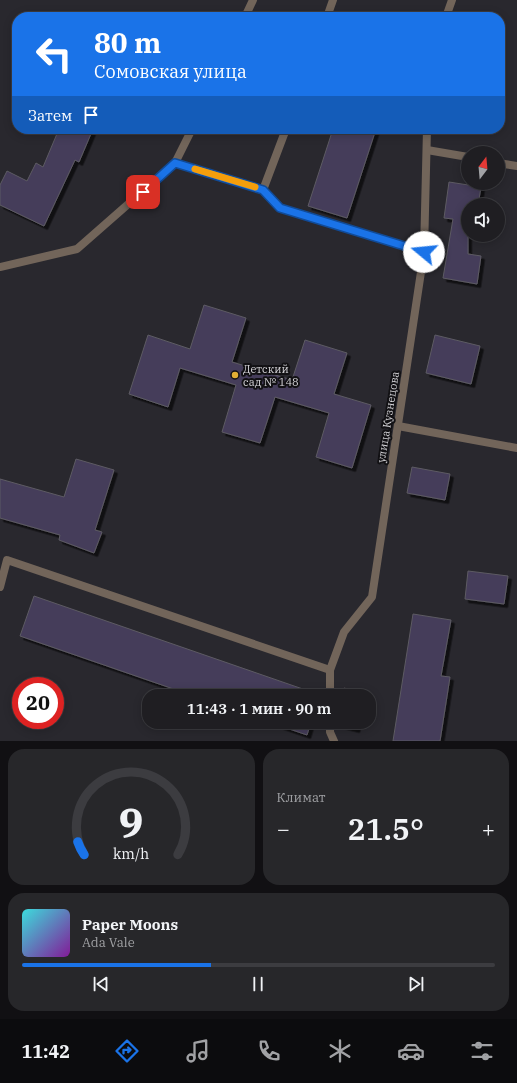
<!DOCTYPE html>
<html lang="ru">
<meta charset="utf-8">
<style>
body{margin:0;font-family:"IBM Plex Serif",serif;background:#27272a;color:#f1f3f6;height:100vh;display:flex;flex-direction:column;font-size:15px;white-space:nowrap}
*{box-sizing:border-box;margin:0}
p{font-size:13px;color:#a1a2a5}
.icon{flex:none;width:22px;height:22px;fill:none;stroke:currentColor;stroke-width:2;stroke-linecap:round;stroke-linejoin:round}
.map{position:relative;height:741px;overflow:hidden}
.sheet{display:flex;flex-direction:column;gap:8px;padding:8px;background:#111013;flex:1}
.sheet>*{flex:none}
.hud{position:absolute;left:12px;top:12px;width:493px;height:122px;border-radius:16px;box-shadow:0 2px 10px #0003,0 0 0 1px #3c3c40;background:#1a73e8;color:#fff;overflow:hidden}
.needle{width:26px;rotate:16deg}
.controls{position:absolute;left:461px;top:146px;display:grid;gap:8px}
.controls a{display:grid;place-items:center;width:44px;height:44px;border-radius:50%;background:#1f1e22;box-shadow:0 2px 10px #0003,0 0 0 1px #3c3c40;font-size:20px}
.speed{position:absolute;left:12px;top:677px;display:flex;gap:8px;font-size:20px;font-weight:700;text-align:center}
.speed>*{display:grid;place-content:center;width:52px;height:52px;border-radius:50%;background:#1f1e22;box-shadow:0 2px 10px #0003,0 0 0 1px #3c3c40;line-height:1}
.speed .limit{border:6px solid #d22;background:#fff;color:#111}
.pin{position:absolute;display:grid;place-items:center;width:34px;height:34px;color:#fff;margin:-17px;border-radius:8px;box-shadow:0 2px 6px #0006}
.me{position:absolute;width:44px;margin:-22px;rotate:287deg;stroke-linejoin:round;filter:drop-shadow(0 0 3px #0008)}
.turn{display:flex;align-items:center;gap:14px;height:84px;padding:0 16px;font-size:18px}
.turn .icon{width:52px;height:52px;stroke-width:2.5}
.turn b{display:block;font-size:28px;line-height:34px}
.then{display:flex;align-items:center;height:38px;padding:0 16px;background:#0003;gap:8px;font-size:15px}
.big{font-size:30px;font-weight:600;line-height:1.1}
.sheet .tile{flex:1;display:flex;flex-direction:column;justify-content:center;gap:6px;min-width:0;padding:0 14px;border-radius:16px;background:#27272a}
.sheet .dial{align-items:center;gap:0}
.dial svg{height:104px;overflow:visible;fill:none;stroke:#3c3c40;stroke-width:7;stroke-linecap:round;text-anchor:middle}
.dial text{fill:#f1f3f6;stroke:none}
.song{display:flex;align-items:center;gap:12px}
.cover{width:48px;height:48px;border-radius:6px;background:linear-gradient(135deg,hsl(180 70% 55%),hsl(290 70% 35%))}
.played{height:4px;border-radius:2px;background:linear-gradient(90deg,#1a73e8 40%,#3c3c40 40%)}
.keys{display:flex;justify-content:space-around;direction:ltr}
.heat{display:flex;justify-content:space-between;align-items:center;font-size:22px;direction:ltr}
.sheet .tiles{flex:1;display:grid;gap:8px;grid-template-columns:1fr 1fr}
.tile:last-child{grid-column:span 2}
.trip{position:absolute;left:142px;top:689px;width:234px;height:40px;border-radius:16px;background:#1f1e22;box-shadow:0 2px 10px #0003,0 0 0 1px #3c3c40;font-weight:600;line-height:40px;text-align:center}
.tabs{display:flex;height:64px;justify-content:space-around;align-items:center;background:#0c0c0e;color:#a1a2a5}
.tabs .icon{width:28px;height:28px}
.tabs .on{color:#1a73e8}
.tabs b{font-size:18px;color:#f1f3f6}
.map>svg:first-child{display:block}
.building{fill:#453c5a;stroke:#5d5b63;filter:url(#shadow)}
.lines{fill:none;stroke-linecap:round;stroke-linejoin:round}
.lane{stroke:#72655a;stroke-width:8}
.street{stroke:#72655a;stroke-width:8}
.route-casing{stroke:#114b97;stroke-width:10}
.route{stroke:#1a73e8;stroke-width:7}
.slow{stroke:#f59e0b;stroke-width:7}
.poi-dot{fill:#e2af34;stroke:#121114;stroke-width:1.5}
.labels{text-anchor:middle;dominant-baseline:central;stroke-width:4;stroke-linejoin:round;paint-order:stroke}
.poi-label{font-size:11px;fill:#d4d3d7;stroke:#121114;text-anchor:start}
.street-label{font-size:11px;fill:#d4d3d7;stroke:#121114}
</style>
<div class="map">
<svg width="517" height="741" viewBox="0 0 517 741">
<defs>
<filter id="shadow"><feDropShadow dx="3.5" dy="3.5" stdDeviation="0" flood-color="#0009"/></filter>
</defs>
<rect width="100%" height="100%" fill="#29282e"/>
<g class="building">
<path d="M59 129H93L79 162 75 160 44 226 0 205V185L7 171 27 181 36 163 43 167Z"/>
<path d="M333 129H376L347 218 308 206Z"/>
<path d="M449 182 481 187 478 205H468V254L481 256 477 284 443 278 453 219 444 218Z"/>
<path d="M204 305 246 318 232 362 292 380 305 340 347 353 334 394 371 405 352 468 316 457 329 413 275 397 260 443 222 432 236 385 180 368 168 407 129 394 148 335 190 349Z"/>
<path d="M435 335 480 346 471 384 426 373Z"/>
<path d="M76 459 114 470 95 530 102 532 94 553 59 540 60 535 0 518V479L64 497Z"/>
<path d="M412 467 450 474 445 500 407 493Z"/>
<path d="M468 571 508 576 504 604 465 599Z"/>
<path d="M34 596 323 696H193L188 694 20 636Z"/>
<path d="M413 614 451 620 441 676 450 677 440 741H393Z"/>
<path d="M344 688 365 694V696H342Z"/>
<path d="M269 722H311L307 735Z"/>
<path d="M336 722H358L356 729 336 724Z"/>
</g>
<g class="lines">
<g class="lane">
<path d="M327 17 333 0"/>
<path d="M175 163 263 190 280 208 424 252"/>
<path d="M263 190 286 129"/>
<path d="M398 426 517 448"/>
<path d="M0 587 7 560 330 670"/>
</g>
<g class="street">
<path d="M245 17 253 0"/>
<path d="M446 17 452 0"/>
<path d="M427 150 468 157"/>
<path d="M498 163 517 166"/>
<path d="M0 267 77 249 175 163 192 129"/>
<path d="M330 696V670L344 632 372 597 424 252 427 129"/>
<path d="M330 722V732L334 741"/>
</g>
</g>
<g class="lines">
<defs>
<path id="route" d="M143 192 175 163 263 190 280 208 424 252"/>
</defs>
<use href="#route" class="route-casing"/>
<use href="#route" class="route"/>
<path class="slow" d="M195 169 255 187"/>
</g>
<circle class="poi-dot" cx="235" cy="375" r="4"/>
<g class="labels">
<g class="poi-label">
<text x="243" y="369">Детский<tspan x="243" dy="13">сад № 148</tspan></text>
</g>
<g class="street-label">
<text transform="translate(388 417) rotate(-81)">улица Кузнецова</text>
</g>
</g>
</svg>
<div class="controls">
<a><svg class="needle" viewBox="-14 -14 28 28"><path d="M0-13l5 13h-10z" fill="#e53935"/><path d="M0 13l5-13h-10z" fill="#a1a2a5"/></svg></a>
<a><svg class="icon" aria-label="sound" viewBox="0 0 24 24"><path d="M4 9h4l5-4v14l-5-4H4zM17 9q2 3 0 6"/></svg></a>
</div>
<div class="speed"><div class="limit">20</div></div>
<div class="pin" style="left:143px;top:192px;background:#d93025"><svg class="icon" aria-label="arrive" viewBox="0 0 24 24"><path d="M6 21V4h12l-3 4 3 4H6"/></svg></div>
<svg class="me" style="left:424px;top:252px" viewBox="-20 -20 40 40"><circle r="19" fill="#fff"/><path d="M0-13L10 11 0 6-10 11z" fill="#1a73e8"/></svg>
<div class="trip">11:43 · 1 мин · 90 m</div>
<div class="hud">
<div class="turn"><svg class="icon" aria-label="left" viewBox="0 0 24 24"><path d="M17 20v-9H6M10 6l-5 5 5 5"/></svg><div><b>80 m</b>Сомовская улица</div></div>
<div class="then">Затем<svg class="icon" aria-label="arrive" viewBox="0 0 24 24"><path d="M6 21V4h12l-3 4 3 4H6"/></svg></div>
</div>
</div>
<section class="sheet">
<div class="tiles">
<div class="tile dial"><svg viewBox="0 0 100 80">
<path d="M14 69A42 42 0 1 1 86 69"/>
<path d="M14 69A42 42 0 0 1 9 59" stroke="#1a73e8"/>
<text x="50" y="56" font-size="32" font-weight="700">9</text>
<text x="50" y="72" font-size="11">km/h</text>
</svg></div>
<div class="tile"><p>Климат</p>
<div class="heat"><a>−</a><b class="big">21.5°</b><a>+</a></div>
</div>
<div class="tile">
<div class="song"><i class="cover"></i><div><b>Paper Moons</b><p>Ada Vale</p></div></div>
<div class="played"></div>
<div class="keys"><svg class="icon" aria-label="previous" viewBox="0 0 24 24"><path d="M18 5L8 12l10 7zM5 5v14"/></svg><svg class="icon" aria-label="pause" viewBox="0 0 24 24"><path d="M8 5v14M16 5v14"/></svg><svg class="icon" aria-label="next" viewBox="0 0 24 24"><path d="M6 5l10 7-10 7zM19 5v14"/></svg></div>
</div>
</div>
</section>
<nav class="tabs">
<b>11:42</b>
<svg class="icon on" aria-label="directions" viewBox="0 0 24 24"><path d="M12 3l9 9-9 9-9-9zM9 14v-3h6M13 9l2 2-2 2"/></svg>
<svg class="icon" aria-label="music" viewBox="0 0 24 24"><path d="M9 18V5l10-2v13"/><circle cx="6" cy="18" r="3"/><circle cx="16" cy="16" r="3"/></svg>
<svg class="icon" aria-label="phone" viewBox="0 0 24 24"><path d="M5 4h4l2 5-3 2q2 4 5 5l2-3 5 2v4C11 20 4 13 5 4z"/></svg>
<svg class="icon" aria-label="climate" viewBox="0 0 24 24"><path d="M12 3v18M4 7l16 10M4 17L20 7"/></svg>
<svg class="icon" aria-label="car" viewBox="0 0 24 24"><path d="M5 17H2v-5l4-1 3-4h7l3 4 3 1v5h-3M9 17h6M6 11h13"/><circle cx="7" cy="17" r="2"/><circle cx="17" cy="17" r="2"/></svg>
<svg class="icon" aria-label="filters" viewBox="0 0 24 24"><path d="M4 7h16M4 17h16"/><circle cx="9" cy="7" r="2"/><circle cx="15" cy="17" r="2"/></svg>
</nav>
